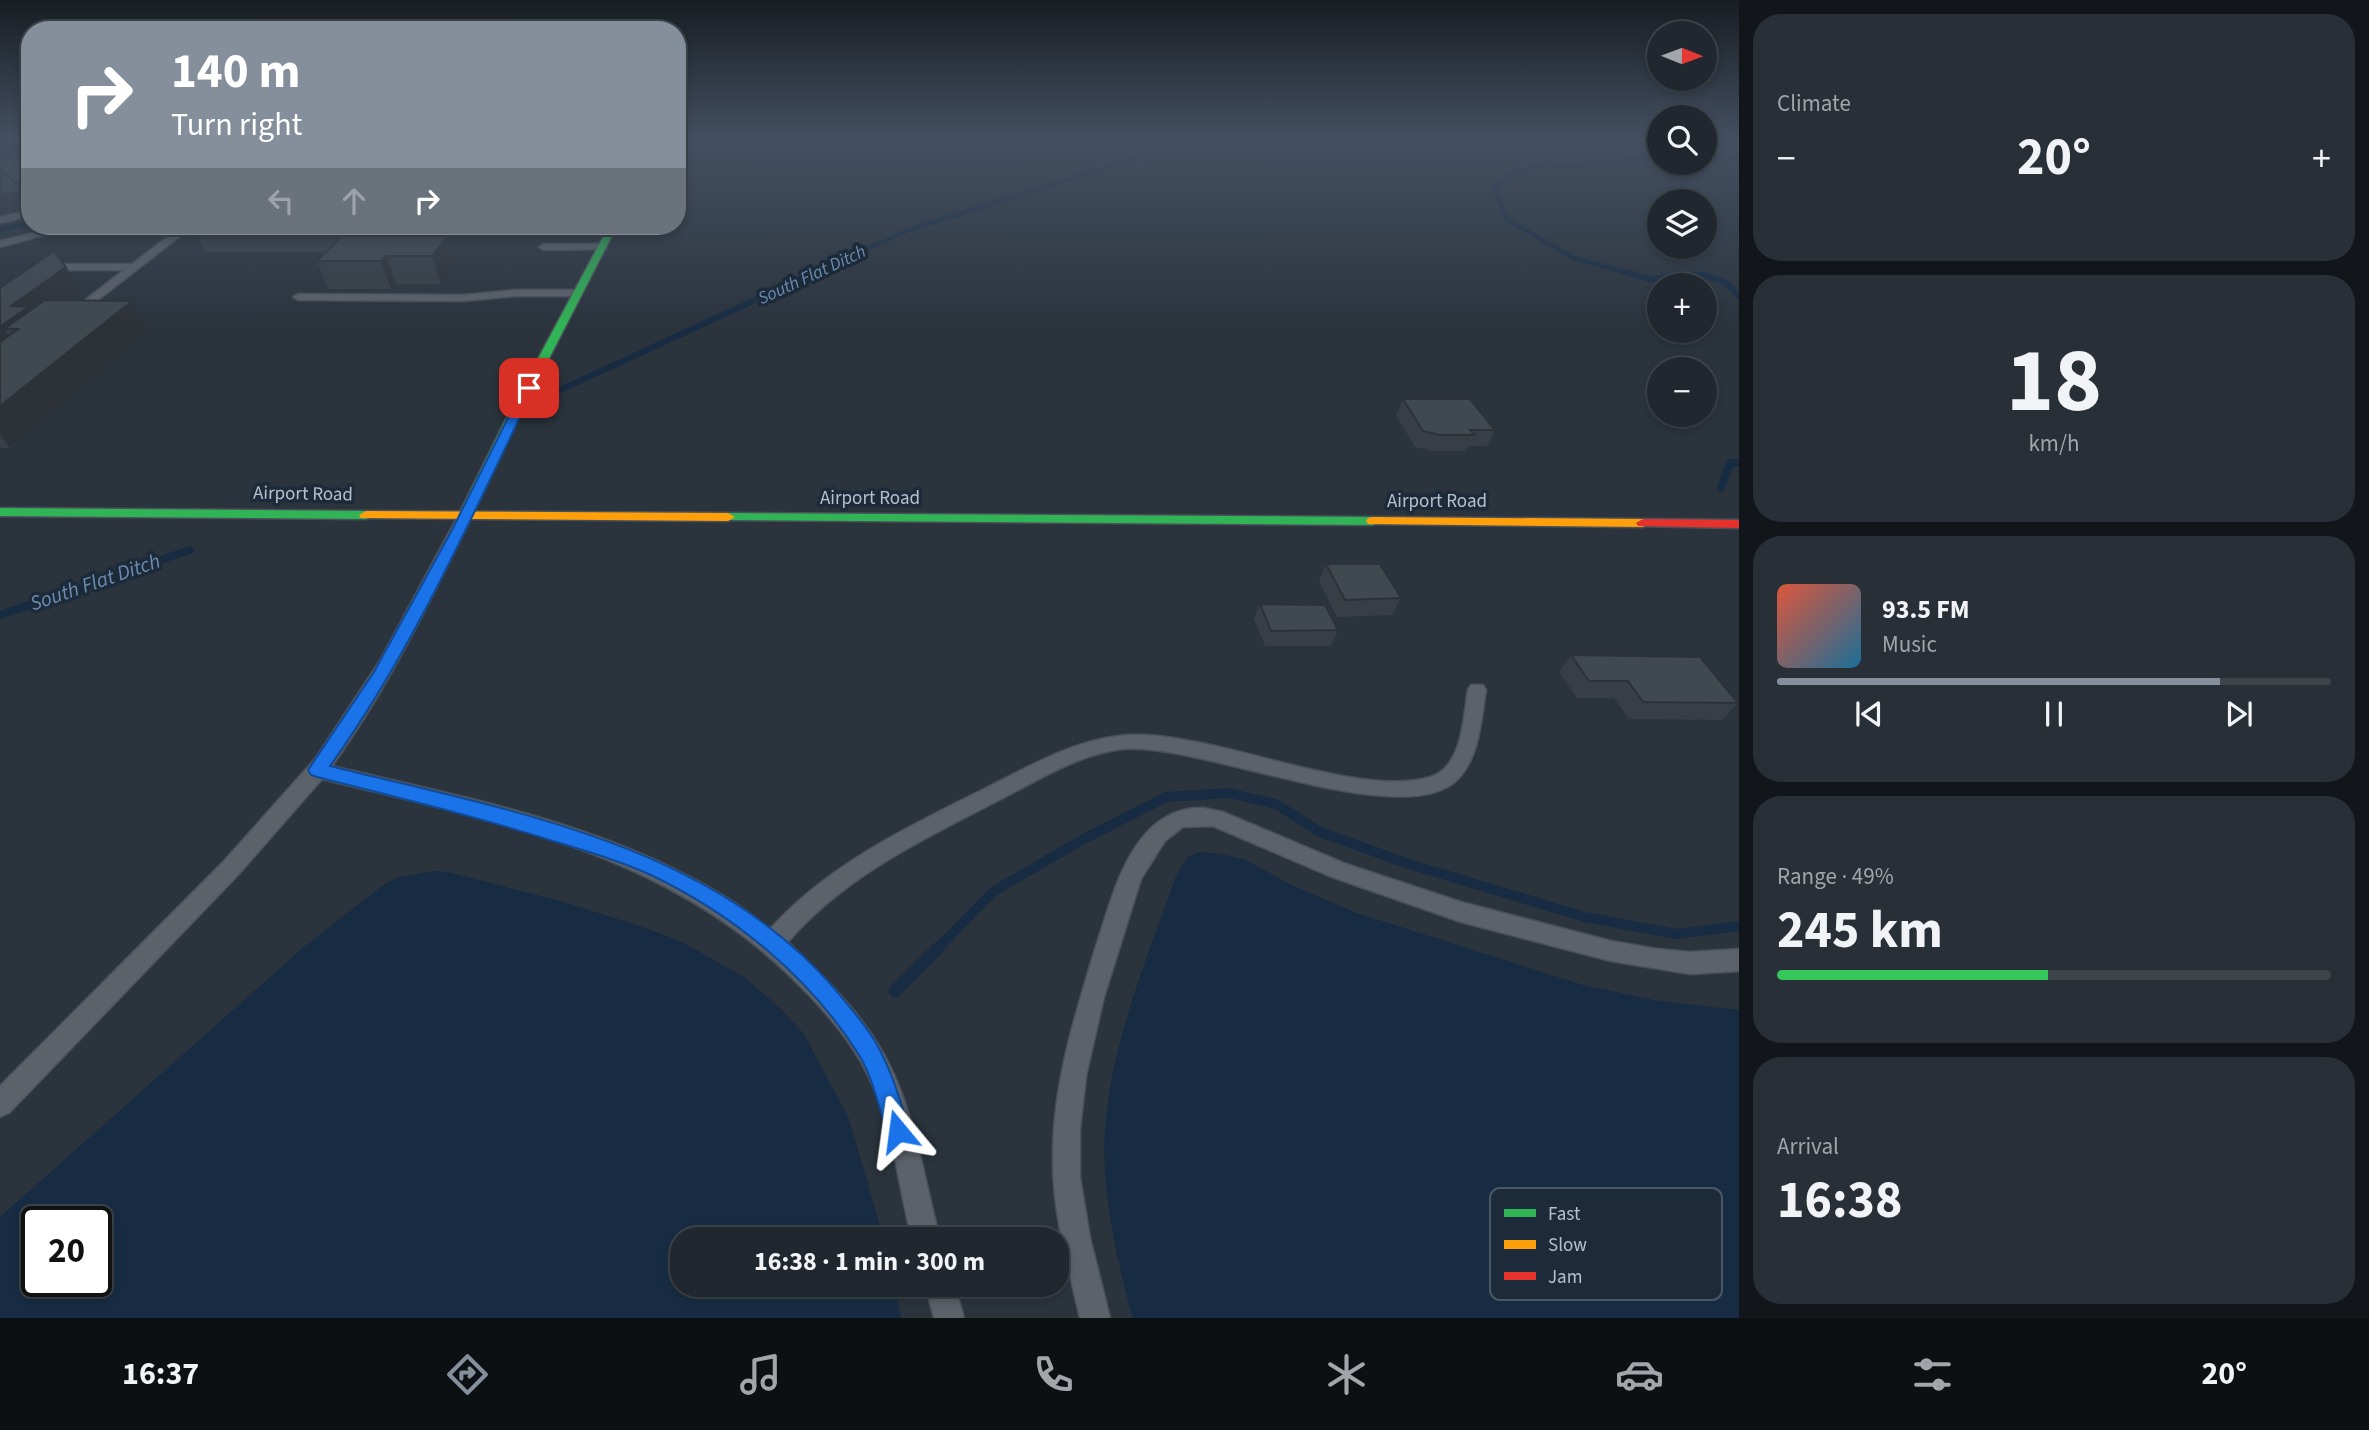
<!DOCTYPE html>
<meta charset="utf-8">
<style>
body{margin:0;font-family:"Source Sans 3",sans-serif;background:#282f36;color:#f1f3f6;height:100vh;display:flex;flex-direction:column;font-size:26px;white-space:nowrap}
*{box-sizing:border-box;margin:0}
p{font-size:23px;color:#a2a5aa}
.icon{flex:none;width:38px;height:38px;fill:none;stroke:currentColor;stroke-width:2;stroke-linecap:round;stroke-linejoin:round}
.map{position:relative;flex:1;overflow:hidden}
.details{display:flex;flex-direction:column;gap:14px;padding:14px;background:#121519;width:630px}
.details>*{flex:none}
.hud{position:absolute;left:21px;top:21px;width:665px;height:214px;border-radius:28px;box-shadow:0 4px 10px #0003,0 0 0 2px #3d444a;background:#858f9b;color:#fff;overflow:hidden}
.needle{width:46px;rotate:91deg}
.controls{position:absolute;left:1647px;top:21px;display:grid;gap:14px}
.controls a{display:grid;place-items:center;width:70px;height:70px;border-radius:50%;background:#20272e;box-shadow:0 4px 10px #0003,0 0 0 2px #3d444a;font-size:35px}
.speed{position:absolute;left:21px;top:1206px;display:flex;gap:14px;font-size:35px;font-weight:700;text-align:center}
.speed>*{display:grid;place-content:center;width:91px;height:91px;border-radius:50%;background:#20272e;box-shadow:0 4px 10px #0003,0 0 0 2px #3d444a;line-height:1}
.speed .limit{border:4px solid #111;border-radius:10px;background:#fff;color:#111}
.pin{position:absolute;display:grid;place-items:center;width:60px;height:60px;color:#fff;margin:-30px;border-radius:14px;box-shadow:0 4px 10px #0006}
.me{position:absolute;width:77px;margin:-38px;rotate:344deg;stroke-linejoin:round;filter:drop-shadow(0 0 5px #0008)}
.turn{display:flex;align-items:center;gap:24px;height:147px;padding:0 35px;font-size:32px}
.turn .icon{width:91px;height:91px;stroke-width:2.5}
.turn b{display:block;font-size:49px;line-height:60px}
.lanes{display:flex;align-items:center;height:66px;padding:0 35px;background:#0003;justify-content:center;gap:35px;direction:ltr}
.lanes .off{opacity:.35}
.big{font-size:52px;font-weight:700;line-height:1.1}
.details .card{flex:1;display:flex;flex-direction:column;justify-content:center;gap:10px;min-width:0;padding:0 24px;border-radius:28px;background:#282f36}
.details .dial{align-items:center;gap:0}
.dial b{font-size:91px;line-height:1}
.song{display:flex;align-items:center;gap:21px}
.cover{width:84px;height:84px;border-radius:10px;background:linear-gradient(135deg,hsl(10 70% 55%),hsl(200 70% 35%))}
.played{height:7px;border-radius:4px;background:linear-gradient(90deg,#858f9b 80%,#3d444a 80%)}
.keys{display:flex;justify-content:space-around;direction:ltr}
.heat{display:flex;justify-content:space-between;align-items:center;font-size:38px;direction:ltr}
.charge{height:10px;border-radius:5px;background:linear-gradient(90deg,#34c759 49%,#3d444a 0)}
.trip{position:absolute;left:670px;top:1227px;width:399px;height:70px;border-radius:28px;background:#20272e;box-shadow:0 4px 10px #0003,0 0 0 2px #3d444a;font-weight:700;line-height:70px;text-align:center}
.tabs{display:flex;height:112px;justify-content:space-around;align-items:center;background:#0d1012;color:#a2a5aa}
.tabs .icon{width:49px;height:49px}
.tabs .selected{color:#858f9b}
.tabs b{font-size:32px;color:#f1f3f6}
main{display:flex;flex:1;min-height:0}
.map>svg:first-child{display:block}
.water{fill:#172c43;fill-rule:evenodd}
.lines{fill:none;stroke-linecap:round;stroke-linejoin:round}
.stream-far4{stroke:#172c43;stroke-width:4.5}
.stream-far3{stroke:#172c43;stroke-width:6}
.stream-far2{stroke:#172c43;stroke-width:8}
.stream-far1{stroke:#172c43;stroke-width:10}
.stream{stroke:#172c43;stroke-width:13}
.taxiway{fill:#464d56;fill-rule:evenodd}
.lane-casing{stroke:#495059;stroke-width:3}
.fast-casing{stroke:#495059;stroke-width:3}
.slow-casing{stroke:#495059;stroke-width:3}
.jam-casing{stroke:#495059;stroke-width:3}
.lane{fill:#5c626a;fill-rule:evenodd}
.fast{fill:#30b455;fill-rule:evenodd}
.slow{fill:#ff9f0a;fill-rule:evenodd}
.jam{fill:#e5322d;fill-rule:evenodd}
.wall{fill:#373e45}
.shaded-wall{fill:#2d3238}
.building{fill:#404850;stroke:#2d3238;stroke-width:2}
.route{fill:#1a73e8;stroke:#114b97;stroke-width:2}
.labels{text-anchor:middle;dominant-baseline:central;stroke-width:7;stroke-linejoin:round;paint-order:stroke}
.far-water-label{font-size:18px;font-style:italic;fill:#6b8cb0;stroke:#1d2a39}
.street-label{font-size:19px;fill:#b6c0cd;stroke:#1d2a39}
.water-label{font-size:21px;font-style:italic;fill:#6b8cb0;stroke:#1d2a39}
.key{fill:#1d2a39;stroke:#4b5765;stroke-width:2}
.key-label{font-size:19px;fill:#b6c0cd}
</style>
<main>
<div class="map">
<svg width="1739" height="1318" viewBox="0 0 1739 1318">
<rect width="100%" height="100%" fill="#2b343d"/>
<g class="water">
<path d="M1198 852 1222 854 1247 860 1289 884 1357 913 1583 985 1659 1001 1739 1010V1318H1133C1117 1265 1100 1183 1105 1128 1112 1040 1147 958 1176 876L1187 857Z"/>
<path d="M432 871 448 872 564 902 640 926 680 941 744 977 781 1009 804 1034 822 1068 848 1116 884 1239H682V1284L894 1285 901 1318H0V1217L305 946 382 886 396 878ZM37 1222H96V1281H37Z"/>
</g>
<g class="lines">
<g class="stream-far4">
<path d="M1704 160 1739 157"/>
<path d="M0 230 30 223"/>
<path d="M813 274 911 229 1191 141"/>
<path d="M1632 274 1573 258 1507 219 1494 187 1516 172 1547 164 1573 166 1599 161 1659 159"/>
<path d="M1675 274H1680"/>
</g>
<g class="stream-far3">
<path d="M1625 272 1653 280 1676 274 1704 275 1725 282 1739 296"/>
<path d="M560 390 816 272"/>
</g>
<g class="stream-far2">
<path d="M1721 488 1730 463H1739"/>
<path d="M0 615 190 550"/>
</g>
<path class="stream-far1" d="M935 951 994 891 1082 840 1166 797 1229 793 1276 804 1320 832 1412 865 1585 917 1676 934 1739 926"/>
<path class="stream" d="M895 991 937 949"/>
<path class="taxiway" d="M30 155V179L0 186V162Z"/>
<defs>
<g id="lane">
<path d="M30 210V216L0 223V217Z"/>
<path d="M62 226H78L0 247V241Z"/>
<path d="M182 226H193L76 317 66 315 124 270H43L38 267 43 264H132Z"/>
<path d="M390 226H438L433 229 394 230Z"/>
<path d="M602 244 606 245V249L544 250 539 247 544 244Z"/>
<path d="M516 290H577L582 293 577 296H516L463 301 298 300 293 297 298 294 463 295Z"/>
<path d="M465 512 472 516C430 601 388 688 332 766 466 798 608 824 727 898 742 907 756 918 770 929 830 863 908 827 986 788 1028 767 1070 742 1118 736 1145 732 1174 738 1201 743 1261 754 1374 795 1430 777 1463 767 1463 718 1468 690L1471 685H1483L1486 690C1481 720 1480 756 1458 779 1405 834 1200 742 1123 749 1079 754 1040 779 1001 799 924 839 846 875 788 942 820 974 855 1006 879 1046 914 1103 923 1175 940 1239H912C898 1185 893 1125 868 1075 852 1042 827 1013 801 987 670 852 497 822 322 779L239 874 9 1113 0 1117V1086L224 861 315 759 381 659 458 516Z"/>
<path d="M1204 808 1223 812 1346 864 1461 902 1611 941 1657 949 1690 952 1739 949V971L1690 974 1611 961 1461 922 1332 877 1213 826 1183 827 1165 841 1141 879 1104 997 1086 1076 1080 1129V1177L1090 1238 1110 1318H1080C1068 1265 1052 1211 1053 1156 1053 1082 1076 1012 1097 943 1110 904 1121 857 1151 828 1166 814 1183 807 1204 808Z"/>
<path d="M925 1284H954L964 1318H934Z"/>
</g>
<g id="fast">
<path d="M609 226H617L522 411 472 516 470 519H460L458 516 510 411Z"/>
<path d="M0 508 366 511 373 515 366 519 0 516Z"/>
<path d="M728 513 1373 517 1380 521 1373 525 723 520 721 517 723 514Z"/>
</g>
<g id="slow">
<path d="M366 511 728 513 735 517 728 521 361 518 359 515Z"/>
<path d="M1373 517 1643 519 1650 523 1643 527 1368 524 1366 521 1368 518Z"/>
</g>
<path id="jam" d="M1643 519 1739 520V528L1638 526 1636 523Z"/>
</defs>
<use href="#lane" class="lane-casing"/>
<use href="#fast" class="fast-casing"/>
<use href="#slow" class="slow-casing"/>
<use href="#jam" class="jam-casing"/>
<use href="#lane" class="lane"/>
<use href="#fast" class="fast"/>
<use href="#slow" class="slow"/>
<use href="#jam" class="jam"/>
</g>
<g class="wall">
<path d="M192 226H416L418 232H451L459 259 441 284H396L391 289H328L317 261 325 252H205Z"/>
<path d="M66 267 79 289 64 300 132 301 148 330 10 448H0V288Z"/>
<path d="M1403 399 1495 430 1487 446H1469L1466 451H1432L1415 447 1396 415Z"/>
<path d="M1326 564 1401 598 1392 615 1337 617 1319 581Z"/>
<path d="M1260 604 1338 630 1331 646H1265L1254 619Z"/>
<path d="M1571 655 1738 703 1722 720 1629 719 1614 698H1577L1559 672Z"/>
</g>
<g class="shaded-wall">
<path d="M0 141H30V150L0 157Z"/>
<path d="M26 191 30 197V209L5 213 0 206V195Z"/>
<path d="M390 226H416L418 232 414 256 389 227Z"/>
<path d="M451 232 459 259 441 284 432 256Z"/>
<path d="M386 256 396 284 391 289 381 261Z"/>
<path d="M66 267 79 289 37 320 18 329H4L17 348 0 355V327L11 306Z"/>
<path d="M132 301 148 330 10 448 0 434V406Z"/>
</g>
<g class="building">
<path d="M0 169 26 191 0 195Z"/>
<path d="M351 226H390L389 227H410L406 232H451L432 256H386L381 261H317Z"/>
<path d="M54 251 66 267 11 306 28 307 0 327V288Z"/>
<path d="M45 300 132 301 0 406V342L18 329H4Z"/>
<path d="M1403 399H1470L1495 430H1470L1475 435H1439L1423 431Z"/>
<path d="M1326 564H1380L1401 598 1345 600Z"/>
<path d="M1260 604 1325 605 1338 630 1271 631Z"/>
<path d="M1571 655 1700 657 1738 703 1643 702 1628 681H1589Z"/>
</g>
<linearGradient id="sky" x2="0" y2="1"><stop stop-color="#181d22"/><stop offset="0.43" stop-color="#445062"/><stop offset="1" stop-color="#445062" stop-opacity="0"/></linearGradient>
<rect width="1739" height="326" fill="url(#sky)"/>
<path class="route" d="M529 384 534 388C472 516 413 650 330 766 506 810 709 843 834 988 848 1006 865 1023 876 1043 892 1071 900 1101 910 1131L907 1140 898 1143 890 1140C879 1112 875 1081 859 1055 811 978 734 915 653 876 621 861 586 851 553 841 475 816 396 797 317 777L311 775 308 770 374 672 452 530 523 388Z"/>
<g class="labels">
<g class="far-water-label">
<text transform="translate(812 275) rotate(-25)">South Flat Ditch</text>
</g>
<g class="street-label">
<text transform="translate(303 494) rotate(1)">Airport Road</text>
<text x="870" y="498">Airport Road</text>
<text x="1437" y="501">Airport Road</text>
</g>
<g class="water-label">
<text transform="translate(95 582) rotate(-19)">South Flat Ditch</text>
</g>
</g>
<rect x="1490" y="1188" width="232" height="112" rx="10" class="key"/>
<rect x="1504" y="1209" width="32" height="8" fill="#30b455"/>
<rect x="1504" y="1240" width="32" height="9" fill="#ff9f0a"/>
<rect x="1504" y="1272" width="32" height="8" fill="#e5322d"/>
<g class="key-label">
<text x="1548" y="1220">Fast</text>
<text x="1548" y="1251">Slow</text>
<text x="1548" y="1283">Jam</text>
</g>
</svg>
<div class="controls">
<a><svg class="needle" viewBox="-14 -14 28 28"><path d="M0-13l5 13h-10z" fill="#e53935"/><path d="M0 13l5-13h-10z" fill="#a2a5aa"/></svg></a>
<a><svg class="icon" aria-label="search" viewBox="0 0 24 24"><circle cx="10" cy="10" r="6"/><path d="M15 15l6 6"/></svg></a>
<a><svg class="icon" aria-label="layers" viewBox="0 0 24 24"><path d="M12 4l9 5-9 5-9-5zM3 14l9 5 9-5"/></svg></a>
<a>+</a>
<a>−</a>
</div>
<div class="speed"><div class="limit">20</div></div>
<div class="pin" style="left:529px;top:388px;background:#d93025"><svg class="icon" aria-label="arrive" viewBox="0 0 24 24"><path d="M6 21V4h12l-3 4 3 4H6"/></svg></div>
<svg class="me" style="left:898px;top:1131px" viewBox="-20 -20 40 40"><path d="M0-17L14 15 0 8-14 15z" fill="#1a73e8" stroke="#fff" stroke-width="4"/></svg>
<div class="trip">16:38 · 1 min · 300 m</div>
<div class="hud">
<div class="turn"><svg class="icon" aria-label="right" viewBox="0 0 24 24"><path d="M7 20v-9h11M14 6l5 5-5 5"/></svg><div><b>140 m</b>Turn right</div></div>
<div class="lanes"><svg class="icon off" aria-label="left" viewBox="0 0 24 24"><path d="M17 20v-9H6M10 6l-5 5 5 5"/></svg><svg class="icon off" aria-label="ahead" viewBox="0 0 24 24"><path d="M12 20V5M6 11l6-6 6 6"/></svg><svg class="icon" aria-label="right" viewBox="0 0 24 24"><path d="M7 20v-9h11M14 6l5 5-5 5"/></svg></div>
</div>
</div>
<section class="details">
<div class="card"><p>Climate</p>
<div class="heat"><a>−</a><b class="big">20°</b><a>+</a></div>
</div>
<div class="card dial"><b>18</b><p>km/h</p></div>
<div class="card">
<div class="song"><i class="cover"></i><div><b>93.5 FM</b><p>Music</p></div></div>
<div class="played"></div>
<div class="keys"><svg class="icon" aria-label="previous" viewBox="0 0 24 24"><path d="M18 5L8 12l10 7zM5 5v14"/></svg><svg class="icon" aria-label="pause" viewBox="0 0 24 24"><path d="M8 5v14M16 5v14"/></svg><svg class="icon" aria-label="next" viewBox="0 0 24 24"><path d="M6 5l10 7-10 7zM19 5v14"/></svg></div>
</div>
<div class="card"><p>Range · 49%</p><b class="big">245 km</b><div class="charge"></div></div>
<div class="card"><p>Arrival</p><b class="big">16:38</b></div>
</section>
</main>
<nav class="tabs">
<b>16:37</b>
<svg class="icon selected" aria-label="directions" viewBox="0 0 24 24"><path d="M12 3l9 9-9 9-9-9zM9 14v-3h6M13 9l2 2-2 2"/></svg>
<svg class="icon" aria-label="music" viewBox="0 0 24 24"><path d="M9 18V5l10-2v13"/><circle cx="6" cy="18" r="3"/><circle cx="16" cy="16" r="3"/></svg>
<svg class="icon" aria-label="phone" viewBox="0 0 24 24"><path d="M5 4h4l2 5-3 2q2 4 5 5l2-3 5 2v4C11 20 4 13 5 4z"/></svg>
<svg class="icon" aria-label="climate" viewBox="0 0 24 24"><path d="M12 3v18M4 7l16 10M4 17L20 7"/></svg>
<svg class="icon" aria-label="car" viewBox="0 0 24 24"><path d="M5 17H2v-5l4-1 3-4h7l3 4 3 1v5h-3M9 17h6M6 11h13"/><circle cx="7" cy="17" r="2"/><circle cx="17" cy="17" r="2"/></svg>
<svg class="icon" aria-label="filters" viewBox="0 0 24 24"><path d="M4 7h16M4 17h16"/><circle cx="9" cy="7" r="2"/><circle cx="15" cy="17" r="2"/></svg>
<b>20°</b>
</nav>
